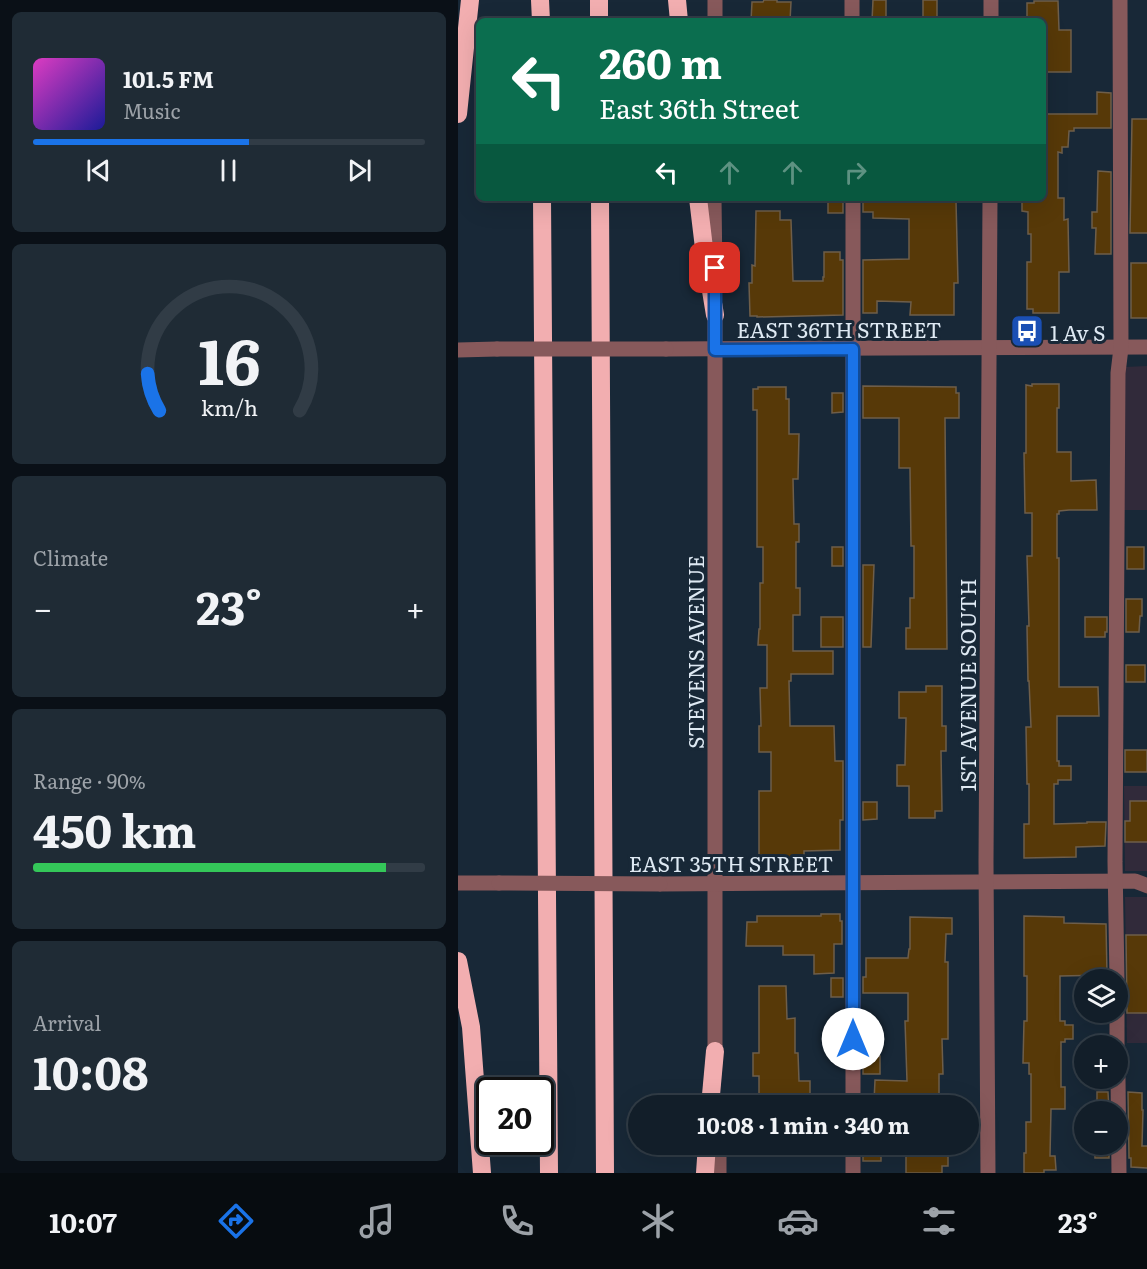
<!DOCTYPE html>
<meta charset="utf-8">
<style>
body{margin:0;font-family:Literata,serif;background:#1f2b35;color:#f1f3f6;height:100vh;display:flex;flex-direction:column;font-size:22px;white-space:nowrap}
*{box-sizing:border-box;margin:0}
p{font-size:20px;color:#9ca2a8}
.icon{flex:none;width:33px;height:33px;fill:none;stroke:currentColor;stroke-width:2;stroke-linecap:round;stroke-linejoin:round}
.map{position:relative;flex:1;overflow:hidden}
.side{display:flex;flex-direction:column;gap:12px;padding:12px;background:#0a1017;width:458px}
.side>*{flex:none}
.banner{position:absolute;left:18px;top:18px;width:570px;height:183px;border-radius:9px;box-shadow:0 6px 24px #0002,0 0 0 2px #313c46;background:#0b6e4f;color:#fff;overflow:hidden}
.fabs{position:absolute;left:616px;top:969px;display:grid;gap:12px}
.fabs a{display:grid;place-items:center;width:54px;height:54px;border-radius:50%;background:#121e29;box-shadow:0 6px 24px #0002,0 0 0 2px #313c46;font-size:30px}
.speed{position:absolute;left:18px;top:1077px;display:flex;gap:12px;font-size:30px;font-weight:700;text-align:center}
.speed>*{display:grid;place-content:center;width:78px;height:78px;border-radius:50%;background:#121e29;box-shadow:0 6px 24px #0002,0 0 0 2px #313c46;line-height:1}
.speed .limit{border:3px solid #111;border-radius:9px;background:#fff;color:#111}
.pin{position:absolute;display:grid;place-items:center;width:51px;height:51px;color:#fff;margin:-26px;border-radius:12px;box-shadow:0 3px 9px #0006}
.me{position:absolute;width:66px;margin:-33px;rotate:0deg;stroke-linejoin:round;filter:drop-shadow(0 0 4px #0008)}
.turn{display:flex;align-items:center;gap:21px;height:126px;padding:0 24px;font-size:27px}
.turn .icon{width:78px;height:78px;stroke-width:2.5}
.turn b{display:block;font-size:42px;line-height:51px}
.lanes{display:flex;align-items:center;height:57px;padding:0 24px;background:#0003;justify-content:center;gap:30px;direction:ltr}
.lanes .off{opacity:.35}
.big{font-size:45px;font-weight:700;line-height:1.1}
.side .widget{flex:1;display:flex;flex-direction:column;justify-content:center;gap:9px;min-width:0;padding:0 21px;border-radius:9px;background:#1f2b35}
.side .dial{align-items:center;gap:0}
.dial svg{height:156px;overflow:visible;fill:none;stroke:#313c46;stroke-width:7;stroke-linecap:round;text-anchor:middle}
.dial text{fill:#f1f3f6;stroke:none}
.song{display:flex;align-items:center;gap:18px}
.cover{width:72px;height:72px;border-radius:9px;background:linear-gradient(135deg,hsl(310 70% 55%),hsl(240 70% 35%))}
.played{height:6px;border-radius:3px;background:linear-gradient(90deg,#1a73e8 55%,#313c46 55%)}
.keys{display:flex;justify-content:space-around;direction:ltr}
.heat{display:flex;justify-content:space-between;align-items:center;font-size:33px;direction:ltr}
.charge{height:9px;border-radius:4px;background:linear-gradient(90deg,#34c759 90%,#313c46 0)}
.trip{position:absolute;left:170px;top:1095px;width:351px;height:60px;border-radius:30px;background:#121e29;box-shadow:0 6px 24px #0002,0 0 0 2px #313c46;font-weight:700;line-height:60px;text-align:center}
.dock{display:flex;height:96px;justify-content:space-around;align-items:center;background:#070c10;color:#9ca2a8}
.dock .icon{width:42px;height:42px}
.dock .current{color:#1a73e8}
.dock b{font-size:27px;color:#f1f3f6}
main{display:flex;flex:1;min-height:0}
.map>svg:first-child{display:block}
.commercial{fill:#312a3a}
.building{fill:#573908;stroke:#6e5e4a;stroke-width:1.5}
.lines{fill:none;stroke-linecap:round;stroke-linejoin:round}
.minor{stroke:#87595b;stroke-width:15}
.highway{stroke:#f2aeb0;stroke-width:18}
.minor-bridge{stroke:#87595b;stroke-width:15}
.route-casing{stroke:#114b97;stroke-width:15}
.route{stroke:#1a73e8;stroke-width:10}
.labels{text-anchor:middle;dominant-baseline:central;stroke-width:6;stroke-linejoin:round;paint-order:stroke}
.street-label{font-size:21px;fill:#dee9f3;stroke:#182837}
.poi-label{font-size:21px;fill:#dee9f3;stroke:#182837;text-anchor:start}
</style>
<main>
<section class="side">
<div class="widget">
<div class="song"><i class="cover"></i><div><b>101.5 FM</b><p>Music</p></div></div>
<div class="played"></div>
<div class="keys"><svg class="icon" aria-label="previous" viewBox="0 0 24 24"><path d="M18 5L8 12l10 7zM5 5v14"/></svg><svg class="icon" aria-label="pause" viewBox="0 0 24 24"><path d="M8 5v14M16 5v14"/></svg><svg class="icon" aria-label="next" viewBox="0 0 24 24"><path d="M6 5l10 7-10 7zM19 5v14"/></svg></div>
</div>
<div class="widget dial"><svg viewBox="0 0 100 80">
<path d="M14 69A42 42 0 1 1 86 69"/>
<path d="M14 69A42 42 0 0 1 8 50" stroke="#1a73e8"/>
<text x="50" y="56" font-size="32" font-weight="700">16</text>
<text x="50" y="72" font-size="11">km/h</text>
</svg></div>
<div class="widget"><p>Climate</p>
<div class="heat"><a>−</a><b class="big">23°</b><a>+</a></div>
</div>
<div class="widget"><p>Range · 90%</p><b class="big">450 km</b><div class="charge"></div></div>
<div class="widget"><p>Arrival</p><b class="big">10:08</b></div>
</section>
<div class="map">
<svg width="690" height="1173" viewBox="0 0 690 1173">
<rect width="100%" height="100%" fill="#182837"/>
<g class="commercial">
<path d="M689 366V510H666L667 367Z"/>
<path d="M666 786H689V871H667Z"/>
<path d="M667 897H689V1043H669Z"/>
</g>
<g class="building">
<path d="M306 0H319V2H333L332 21H293L294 2H305Z"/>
<path d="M415 0H428V21H414Z"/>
<rect x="465" y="0" width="14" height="21"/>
<path d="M576 1H600L601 30H613V72H585V21H569V3H576Z"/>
<path d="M639 92 653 93V128H616V131H611L610 147H604V153L600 152V198H606V220L610 219 611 272H601V313H575V309H569V262H573V234H570V212L564 211V198H585V114H639Z"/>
<path d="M674 119H690V233H672Z"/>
<path d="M640 171 653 172V254H637L638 228H634V212H639Z"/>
<rect x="370" y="198" width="15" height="15"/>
<path d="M405 198H441V202L498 201 500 283H496V315H452L453 302 419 301V313H405V260L451 259V219L415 218V212H405Z"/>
<path d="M298 211H322V220H333L335 281H365V277H366V252H382V260H385V315L299 317V316H292L291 283H294V265L297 266Z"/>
<rect x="673" y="263" width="17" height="55"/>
<path d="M574 384H601V408H599V452H613V481L638 480 639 510H611L601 511V514H599V558H601V687H640L641 716H599V761H601V766H613V780H600V784H596V824L629 823V822H648L647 846 618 847V857L566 858V824H571V784H569L568 727H573L571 681H570L569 626H571L569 556H574V513H567L566 453H568V385L574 386Z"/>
<path d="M405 386 498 387V393H501V418H487L489 649H448V628H452V598H456V546H453L452 468H441V418H405Z"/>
<path d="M300 387H328V399H331V434H341L340 479H335L336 524H341V542H338V588H342V615H335V651H375V674H333V681H331L332 726H376L377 761H385V820H382V850L346 851V858H309V855H301V791H313V752H301V726H303L302 688H309V645H300L301 629H302V583H305V547H299V410H295V389H300Z"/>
<path d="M374 393H385V412L374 413Z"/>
<rect x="374" y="547" width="11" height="19"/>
<rect x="669" y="547" width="17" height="22"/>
<path d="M405 565H416L413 647H405Z"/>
<path d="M668 599H684V616H682L681 632H668Z"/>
<rect x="363" y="617" width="22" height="30"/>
<path d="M627 617H649V632H647V637H627Z"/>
<rect x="668" y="665" width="19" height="17"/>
<path d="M468 686H484V726H488V751H483L484 811H477V818H451V786H439V765H447L448 718H441V692H468Z"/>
<rect x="667" y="750" width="22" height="22"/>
<path d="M672 801H690V842H667V821H672Z"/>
<path d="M405 802H419V819L405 820Z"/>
<path d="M363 914H382V921H384V944H376V973L356 974V955H325V946H288L289 922H299V916H363Z"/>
<path d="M566 916 606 917V923L648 924 649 975 602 976V1021H607V1025H615V1039H607V1042H603V1087H607V1109H593L592 1156H597L598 1170H586V1173H566V1153H568V1122H573V1074H571V1063H565L566 1021H569V976H566Z"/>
<path d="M452 917 494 918V934H488L487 962H490V1039H484L485 1074H481V1106H453V1103L416 1102 417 1080 449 1081 447 1021H450V993H405V977H408V958H450L451 949H452Z"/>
<path d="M668 935H690V1013H669Z"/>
<rect x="373" y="978" width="12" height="19"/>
<path d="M301 986H328L329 1019 337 1018V1053H340L341 1081H352V1105H301V1076H295V1053H301Z"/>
<path d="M422 1056V1074H405V1057Z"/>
<path d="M639 1092H650L651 1110H639Z"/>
<path d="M670 1092 684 1093V1110H685L684 1146H690V1168L673 1167V1158H671Z"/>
<rect x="405" y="1144" width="18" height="17"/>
<rect x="637" y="1144" width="14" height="14"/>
<path d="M456 1150H483V1151H490V1166H484V1173H448V1154H456Z"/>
</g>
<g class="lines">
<g class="minor">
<path d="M394 0V21"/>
<path d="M257 21V0"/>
<path d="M533 21V0"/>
<path d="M256 198 257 275"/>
<path d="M395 198V1106"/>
<path d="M257 305V1061"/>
<path d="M208 349 690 347"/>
<path d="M0 350 39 349"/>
<path d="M0 883H41"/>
<path d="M202 884 677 881 690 886"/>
<path d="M659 980 657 862 660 373 663 348 662 0"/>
<path d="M659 1012V1046"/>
<path d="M660 1078 661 1173"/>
<path d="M395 1144V1173"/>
<path d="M261 1173V1144"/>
<path d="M530 1173 528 862 532 198"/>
</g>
<g class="highway">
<path d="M82 0 83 21"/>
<path d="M141 0V21"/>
<path d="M219 0 221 21"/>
<path d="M0 114 12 0"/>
<path d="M84 198 91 1173"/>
<path d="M142 198 147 1173"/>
<path d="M240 198 246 248 257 315"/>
<path d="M0 961 13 1027 24 1173"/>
<path d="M252 1106 257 1051"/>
<path d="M247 1173 249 1144"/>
</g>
<g class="minor-bridge">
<path d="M39 349H208"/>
<path d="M41 883 202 884"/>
</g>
</g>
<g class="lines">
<defs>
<path id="route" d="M257 268V350L395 349V1039"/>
</defs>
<use href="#route" class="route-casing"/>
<use href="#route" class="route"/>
</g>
<defs>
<symbol id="bus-square" viewBox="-11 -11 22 22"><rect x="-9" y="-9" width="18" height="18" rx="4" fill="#1a4fb4" stroke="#182837"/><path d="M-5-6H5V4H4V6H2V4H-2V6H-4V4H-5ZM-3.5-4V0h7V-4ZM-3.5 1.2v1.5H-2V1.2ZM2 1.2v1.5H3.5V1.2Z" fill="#fff"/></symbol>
</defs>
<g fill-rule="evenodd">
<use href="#bus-square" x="550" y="312" width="38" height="38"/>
</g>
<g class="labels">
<g class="street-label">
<text x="381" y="328">EAST 36TH STREET</text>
<text transform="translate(236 652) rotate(-90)">STEVENS AVENUE</text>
<text transform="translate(508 685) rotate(-90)">1ST AVENUE SOUTH</text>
<text x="273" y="862">EAST 35TH STREET</text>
</g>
<g class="poi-label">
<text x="592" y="331">1 Av S</text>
</g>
</g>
</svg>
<div class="fabs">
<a><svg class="icon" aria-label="layers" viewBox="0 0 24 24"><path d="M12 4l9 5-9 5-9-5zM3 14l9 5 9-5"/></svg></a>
<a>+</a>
<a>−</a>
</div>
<div class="speed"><div class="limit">20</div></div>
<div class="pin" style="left:257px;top:268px;background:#d93025"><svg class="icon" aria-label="arrive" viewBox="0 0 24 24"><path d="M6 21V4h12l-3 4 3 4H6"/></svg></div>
<svg class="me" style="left:395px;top:1039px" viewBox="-20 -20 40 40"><circle r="19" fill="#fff"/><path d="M0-13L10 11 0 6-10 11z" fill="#1a73e8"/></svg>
<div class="trip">10:08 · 1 min · 340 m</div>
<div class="banner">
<div class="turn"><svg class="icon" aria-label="left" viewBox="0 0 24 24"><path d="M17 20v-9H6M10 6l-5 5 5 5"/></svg><div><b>260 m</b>East 36th Street</div></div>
<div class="lanes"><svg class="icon" aria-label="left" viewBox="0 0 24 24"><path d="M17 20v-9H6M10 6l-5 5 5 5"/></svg><svg class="icon off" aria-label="ahead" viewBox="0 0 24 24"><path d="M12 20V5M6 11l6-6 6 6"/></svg><svg class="icon off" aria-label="ahead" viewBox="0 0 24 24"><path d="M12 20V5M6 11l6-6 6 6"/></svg><svg class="icon off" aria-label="right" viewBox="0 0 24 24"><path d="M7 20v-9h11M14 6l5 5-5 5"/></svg></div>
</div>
</div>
</main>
<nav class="dock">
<b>10:07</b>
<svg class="icon current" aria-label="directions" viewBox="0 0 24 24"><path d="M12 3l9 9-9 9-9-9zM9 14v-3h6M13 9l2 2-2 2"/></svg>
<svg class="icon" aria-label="music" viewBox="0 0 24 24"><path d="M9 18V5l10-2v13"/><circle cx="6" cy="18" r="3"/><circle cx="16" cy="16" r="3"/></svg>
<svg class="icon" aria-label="phone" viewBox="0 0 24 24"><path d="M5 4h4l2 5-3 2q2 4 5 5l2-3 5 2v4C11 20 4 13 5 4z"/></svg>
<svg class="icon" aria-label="climate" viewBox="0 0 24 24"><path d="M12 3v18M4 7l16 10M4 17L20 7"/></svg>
<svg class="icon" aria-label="car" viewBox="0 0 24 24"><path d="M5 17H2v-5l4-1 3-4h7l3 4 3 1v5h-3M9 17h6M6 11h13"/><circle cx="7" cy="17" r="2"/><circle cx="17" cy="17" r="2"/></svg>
<svg class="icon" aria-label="filters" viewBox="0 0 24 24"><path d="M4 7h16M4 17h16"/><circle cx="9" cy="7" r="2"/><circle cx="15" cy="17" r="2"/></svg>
<b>23°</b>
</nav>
